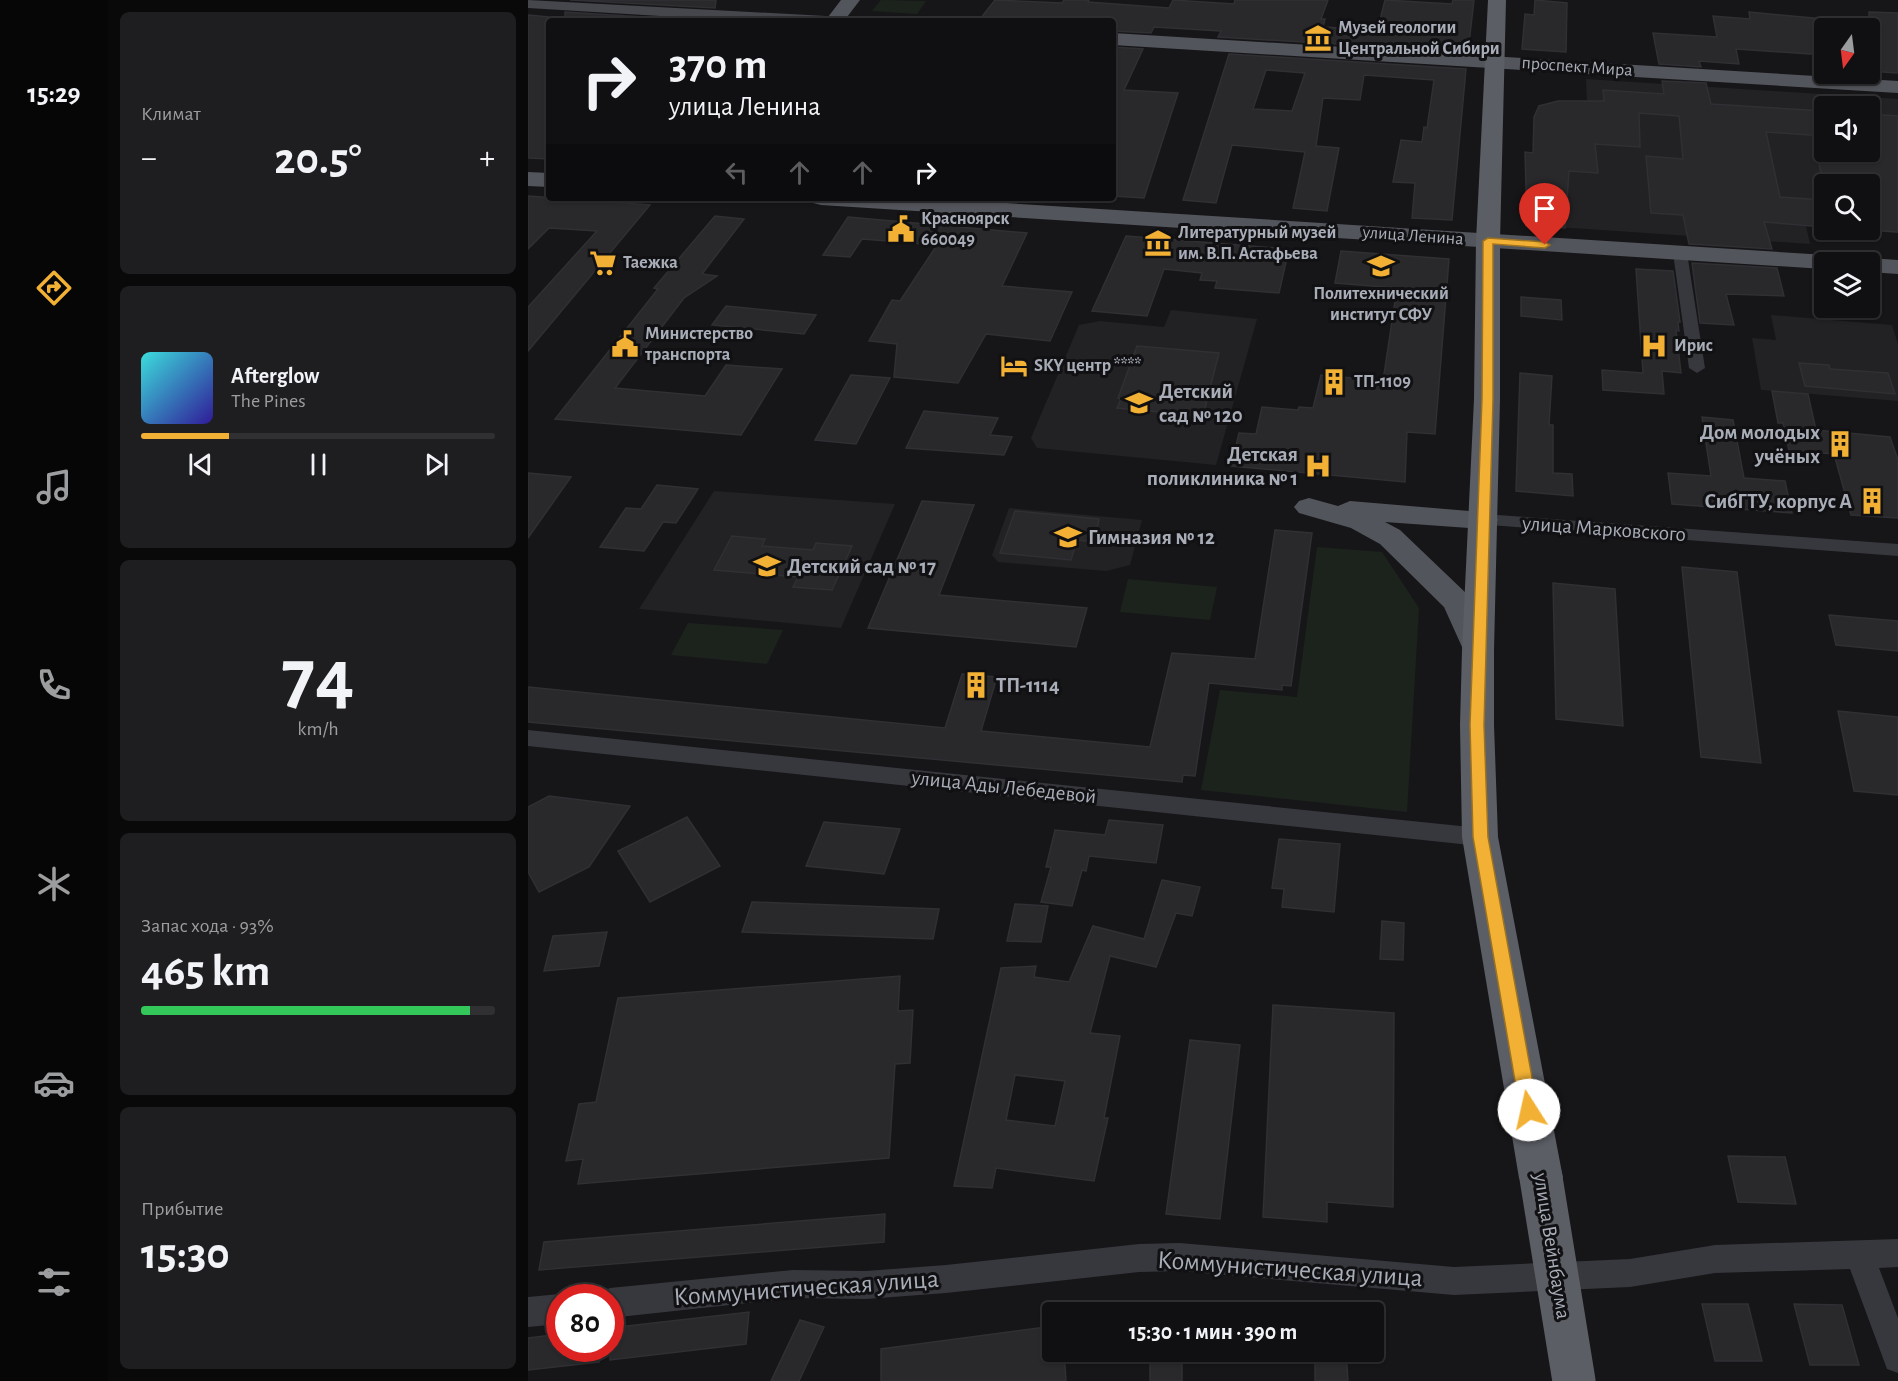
<!DOCTYPE html>
<html lang="ru">
<meta charset="utf-8">
<style>
body{margin:0;font-family:"Alegreya Sans",sans-serif;background:#1e1e20;color:#f1f3f6;height:100vh;display:flex;flex-direction:column;font-size:22px;white-space:nowrap}
*{box-sizing:border-box;margin:0}
p{font-size:20px;color:#9c9d9f}
.icon{flex:none;width:33px;height:33px;fill:none;stroke:currentColor;stroke-width:2;stroke-linecap:round;stroke-linejoin:round}
.map{position:relative;flex:1;overflow:hidden}
.sheet{display:flex;flex-direction:column;gap:12px;padding:12px;background:#09090a;width:420px}
.sheet>*{flex:none}
.banner{position:absolute;left:18px;top:18px;width:570px;height:183px;border-radius:6px;box-shadow:0 2px 4px #0004,0 0 0 2px #303032;background:#101012;color:#f1f3f6;overflow:hidden}
.needle{width:39px;rotate:194deg}
.fabs{position:absolute;left:1286px;top:18px;display:grid;gap:12px}
.fabs a{display:grid;place-items:center;width:66px;height:66px;border-radius:6px;background:#101012;box-shadow:0 2px 4px #0004,0 0 0 2px #303032;font-size:30px}
.speed{position:absolute;left:18px;top:1284px;display:flex;gap:12px;font-size:30px;font-weight:700;text-align:center}
.speed>*{display:grid;place-content:center;width:78px;height:78px;border-radius:50%;background:#101012;box-shadow:0 2px 4px #0004,0 0 0 2px #303032;line-height:1}
.speed .limit{border:9px solid #d22;background:#fff;color:#111}
.pin{position:absolute;display:grid;place-items:center;width:51px;height:51px;color:#fff;margin:-62px -26px;border-radius:50% 50% 50% 0;rotate:-45deg;box-shadow:0 0 6px #0007}
.pin .icon{rotate:45deg}
.me{position:absolute;width:66px;margin:-33px;rotate:350deg;stroke-linejoin:round;filter:drop-shadow(0 0 4px #0008)}
.turn{display:flex;align-items:center;gap:21px;height:126px;padding:0 24px;font-size:27px}
.turn .icon{width:78px;height:78px;stroke-width:2.5}
.turn b{display:block;font-size:42px;line-height:51px}
.lanes{display:flex;align-items:center;height:57px;padding:0 24px;background:#0003;justify-content:center;gap:30px;direction:ltr}
.lanes .off{opacity:.35}
.big{font-size:45px;font-weight:700;line-height:1.1}
.sheet .widget{flex:1;display:flex;flex-direction:column;justify-content:center;gap:9px;min-width:0;padding:0 21px;border-radius:9px;background:#1e1e20}
.sheet .dial{align-items:center;gap:0}
.dial b{font-size:78px;line-height:1}
.song{display:flex;align-items:center;gap:18px}
.cover{width:72px;height:72px;border-radius:9px;background:linear-gradient(135deg,hsl(180 70% 55%),hsl(250 70% 35%))}
.played{height:6px;border-radius:3px;background:linear-gradient(90deg,#f2b134 25%,#303032 25%)}
.keys{display:flex;justify-content:space-around;direction:ltr}
.heat{display:flex;justify-content:space-between;align-items:center;font-size:33px;direction:ltr}
.charge{height:9px;border-radius:4px;background:linear-gradient(90deg,#34c759 93%,#303032 0)}
.trip{position:absolute;left:514px;top:1302px;width:342px;height:60px;border-radius:6px;background:#101012;box-shadow:0 2px 4px #0004,0 0 0 2px #303032;font-weight:700;line-height:60px;text-align:center}
main{display:flex;flex:1;min-height:0}
.dock{display:flex;flex-direction:column;width:108px;justify-content:space-around;align-items:center;background:#060607;color:#9c9d9f}
.dock .icon{width:42px;height:42px}
.dock .current{color:#f2b134}
.dock b{font-size:27px;color:#f1f3f6}
.map>svg:first-child{display:block}
.built{fill:#222225;fill-rule:evenodd}
.green{fill:#1c231d}
.building{fill:#29292c;stroke:#303034;stroke-width:1.5;fill-rule:evenodd}
.lines{fill:none;stroke-linecap:round;stroke-linejoin:round}
.minor{fill:#37383d;fill-rule:evenodd}
.secondary{fill:#45474d;fill-rule:evenodd}
.primary{fill:#53555c;fill-rule:evenodd}
.trunk{fill:#5b5e65;fill-rule:evenodd}
.trunk-bridge{stroke:#5b5e65;stroke-width:43}
.route{fill:#f2b134;stroke:#9d7322;stroke-width:1.5}
.labels{text-anchor:middle;dominant-baseline:central;stroke-width:6;stroke-linejoin:round;paint-order:stroke}
.far-poi-label{font-size:18px;font-weight:bold;fill:#a8adb8;stroke:#111113;text-anchor:start}
.far-street-label{font-size:18px;fill:#a8adb8;stroke:#111113}
.poi-label{font-size:21px;font-weight:bold;fill:#a8adb8;stroke:#111113;text-anchor:start}
.street-label{font-size:21px;fill:#a8adb8;stroke:#111113}
.near-street-label{font-size:26px;fill:#a8adb8;stroke:#111113}
</style>
<main>
<nav class="dock">
<b>15:29</b>
<svg class="icon current" aria-label="directions" viewBox="0 0 24 24"><path d="M12 3l9 9-9 9-9-9zM9 14v-3h6M13 9l2 2-2 2"/></svg>
<svg class="icon" aria-label="music" viewBox="0 0 24 24"><path d="M9 18V5l10-2v13"/><circle cx="6" cy="18" r="3"/><circle cx="16" cy="16" r="3"/></svg>
<svg class="icon" aria-label="phone" viewBox="0 0 24 24"><path d="M5 4h4l2 5-3 2q2 4 5 5l2-3 5 2v4C11 20 4 13 5 4z"/></svg>
<svg class="icon" aria-label="climate" viewBox="0 0 24 24"><path d="M12 3v18M4 7l16 10M4 17L20 7"/></svg>
<svg class="icon" aria-label="car" viewBox="0 0 24 24"><path d="M5 17H2v-5l4-1 3-4h7l3 4 3 1v5h-3M9 17h6M6 11h13"/><circle cx="7" cy="17" r="2"/><circle cx="17" cy="17" r="2"/></svg>
<svg class="icon" aria-label="filters" viewBox="0 0 24 24"><path d="M4 7h16M4 17h16"/><circle cx="9" cy="7" r="2"/><circle cx="15" cy="17" r="2"/></svg>
</nav>
<section class="sheet">
<div class="widget"><p>Климат</p>
<div class="heat"><a>−</a><b class="big">20.5°</b><a>+</a></div>
</div>
<div class="widget">
<div class="song"><i class="cover"></i><div><b>Afterglow</b><p>The Pines</p></div></div>
<div class="played"></div>
<div class="keys"><svg class="icon" aria-label="previous" viewBox="0 0 24 24"><path d="M18 5L8 12l10 7zM5 5v14"/></svg><svg class="icon" aria-label="pause" viewBox="0 0 24 24"><path d="M8 5v14M16 5v14"/></svg><svg class="icon" aria-label="next" viewBox="0 0 24 24"><path d="M6 5l10 7-10 7zM19 5v14"/></svg></div>
</div>
<div class="widget dial"><b>74</b><p>km/h</p></div>
<div class="widget"><p>Запас хода · 93%</p><b class="big">465 km</b><div class="charge"></div></div>
<div class="widget"><p>Прибытие</p><b class="big">15:30</b></div>
</section>
<div class="map">
<svg width="1370" height="1381" viewBox="0 0 1370 1381">
<rect width="100%" height="100%" fill="#161618"/>
<g class="built">
<path d="M1058 79 1370 99V233L1328 230H1341V184H1296V227L1278 226 1282 244 999 225 997 152 1061 156ZM1296 106H1341V152H1296Z"/>
<path d="M643 310 729 319 688 465 509 448 503 438 551 325 572 321 636 327Z"/>
<path d="M1243 315 1364 325 1370 344V401L1233 390 1224 338 1248 340Z"/>
<path d="M186 491 367 504 313 628 111 609Z"/>
<path d="M481 508 614 520 602 565 578 571 470 562 464 555Z"/>
</g>
<g class="green">
<path d="M353 0 398 1 389 14 344 11Z"/>
<path d="M789 547 854 552 891 608 879 812 673 790 692 690 769 697Z"/>
<path d="M600 579 689 587 682 620 592 612Z"/>
<path d="M160 623 255 630 239 664 143 655Z"/>
</g>
<g class="building">
<path d="M42 0H188L187 8Z"/>
<path d="M467 0 534 3 536 0H561L560 2 641 8 645 0 706 4 707 0H800L793 19H797L795 27 846 30 849 20H852L857 0 924 4 925 0H946L940 52 690 37 693 31 626 27 623 33 585 31V21L452 19Z"/>
<path d="M1007 0 1039 3 1038 52 994 49 997 14 1006 15Z"/>
<path d="M37 12 178 21H37Z"/>
<path d="M1221 12 1296 19V55L1208 49 1211 64 1171 61 1173 67 1131 64 1125 33 1189 37 1185 16 1222 19Z"/>
<path d="M1341 12 1370 13V73L1341 71Z"/>
<path d="M0 15 21 17V159L0 158Z"/>
<path d="M585 47 615 49 596 90 650 93 616 198 585 196Z"/>
<path d="M701 54 938 69 924 220 884 218 887 183 865 182 873 140 894 142 896 127 899 128 906 80 836 75 832 100 795 98 788 146 811 148 799 211 765 208 777 152 704 145 688 203 655 200ZM738 70 777 73 764 111 725 109Z"/>
<path d="M1134 81 1178 83 1183 104 1296 111V136L1238 132 1252 197 1296 200V227L1236 222 1244 249 1161 244 1155 215 1123 213 1118 156 1155 159 1151 116 1111 113 1112 147 1067 144 1070 173 1041 171 1037 228 999 225 997 152 1005 153 1006 117 1011 106 1030 101H1076L1075 90 1136 94Z"/>
<path d="M1341 114 1370 116V232L1341 230V184H1295L1289 152H1341Z"/>
<path d="M0 196 122 205 0 351V307L69 231 21 228 0 249Z"/>
<path d="M187 216 216 219 174 274 189 276 156 298 87 388 177 396 198 365 254 369 213 435 27 419 130 289 126 288Z"/>
<path d="M320 217 499 233 474 286 544 292 522 341 458 334 430 383 366 377 369 344 341 341 364 300 372 301 409 245 334 239 322 257 295 255Z"/>
<path d="M598 236 686 243 761 249 751 293 687 288 689 281 672 280 674 273 636 269 619 316 564 311Z"/>
<path d="M813 251 921 259 907 434 879 432 877 482 703 466 711 433 728 434 734 407 770 410 771 407 785 408 793 375 855 381 869 288 807 283Z"/>
<path d="M1164 263 1249 268 1256 296 1198 294 1206 325 1172 323Z"/>
<path d="M1108 269 1145 271 1152 322H1150L1151 331 1148 330 1153 373 1134 371 1136 394 1075 390 1074 370 1115 373Z"/>
<path d="M993 297 1033 300 1034 320 993 316Z"/>
<path d="M198 306 288 315 276 334 184 325Z"/>
<path d="M609 346 691 353 675 416 589 408 593 399 590 398Z"/>
<path d="M1271 363 1301 365 1302 369 1360 373 1367 394 1277 386Z"/>
<path d="M992 373 1024 376 1021 425H1025V473L1044 474 1045 496 988 491Z"/>
<path d="M323 375 362 378 328 444 287 440Z"/>
<path d="M1244 391 1280 394 1288 430 1362 437 1370 460V518L1323 515 1306 454 1261 450 1255 423H1250Z"/>
<path d="M396 411 470 418 462 435 484 437 476 455 378 448Z"/>
<path d="M1174 417 1205 420 1216 478 1257 481 1264 513 1144 504 1140 473 1183 476Z"/>
<path d="M0 473 43 477 0 538Z"/>
<path d="M129 485 170 489 148 523 135 522 116 551 72 547 98 508 113 509Z"/>
<path d="M394 501 446 505 411 595 559 608 548 647 340 628Z"/>
<path d="M487 511 571 519 567 542 549 540 543 560 472 553Z"/>
<path d="M747 530 784 533 763 686 754 685V690L681 683 667 776 655 775 654 782 0 722V687L417 728 434 674 469 677 453 731 622 747 644 653 727 659Z"/>
<path d="M204 536 237 539 234 546 285 550 288 543 324 546 304 590 265 587 270 577 186 570Z"/>
<path d="M1154 567 1209 572 1233 763 1173 757Z"/>
<path d="M1025 583 1087 589 1095 726 1028 719Z"/>
<path d="M1301 615 1370 621V651L1308 645Z"/>
<path d="M1310 711 1370 717V795L1326 791Z"/>
<path d="M21 796 102 806 61 867 11 892 0 872V807Z"/>
<path d="M159 817 192 866 122 902 90 851Z"/>
<path d="M581 820 635 825 628 863 561 856 558 871 554 870 544 906 513 902 523 867H518L527 830 577 835Z"/>
<path d="M296 822 372 829 356 874 278 866Z"/>
<path d="M751 839 812 844 806 912 754 907 756 889 744 888Z"/>
<path d="M634 880 672 887 664 916 648 913 628 967 582 956 562 1033 592 1036 576 1118H580L566 1181 468 1168 464 1188 426 1186 473 968 508 966 506 977 541 982 565 926 616 939ZM487 1075 537 1081 527 1126 478 1120Z"/>
<path d="M224 902 411 909 405 939 214 932Z"/>
<path d="M487 904 520 906 513 942 479 941Z"/>
<path d="M854 921 876 923 875 960 852 959Z"/>
<path d="M79 932 71 966 16 971 25 936Z"/>
<path d="M372 976 370 1011 385 1010 382 1063 367 1064 361 1158 50 1184 55 1159 38 1161 51 1104 68 1102 90 998Z"/>
<path d="M745 1005 866 1013 865 1207 799 1202V1222L735 1217Z"/>
<path d="M662 1040 712 1045 692 1219 638 1214Z"/>
<path d="M1200 1156 1257 1157 1268 1204 1210 1202Z"/>
<path d="M357 1214 356 1242 11 1270 16 1242Z"/>
<path d="M1174 1304H1220L1234 1361H1187Z"/>
<path d="M1266 1304 1314 1305 1331 1365H1282Z"/>
<path d="M221 1312 218 1344 82 1360V1328Z"/>
<path d="M272 1320 296 1327 271 1381H243Z"/>
<path d="M525 1326V1352H536L538 1381H353V1349Z"/>
<path d="M32 1334V1348H70L71 1362 0 1370V1338Z"/>
<rect x="622" y="1352" width="32" height="29"/>
<path d="M787 1352H818L820 1381H787Z"/>
</g>
<g class="lines">
<g class="minor">
<path d="M1152 249 1159 253 1177 368 1169 373 1161 368 1145 253Z"/>
<path d="M955 514 1370 544V556L948 524 946 520 948 516Z"/>
<path d="M0 730 952 828 960 831 964 837 960 843 952 846 0 746Z"/>
<path d="M1370 1239V1267L1351 1268 1370 1318V1373L1359 1369 1322 1269 1187 1273 1102 1287 926 1295 652 1271 611 1272 418 1293 338 1299 265 1298 82 1318V1298H70L72 1293 82 1288 265 1270 338 1271 418 1265 611 1244 652 1243 926 1267 1102 1259 1187 1245Z"/>
<path d="M32 1294 40 1298H32V1324L0 1327V1297Z"/>
</g>
<path class="secondary" d="M0 0 298 16 306 21H215L0 8Z"/>
<g class="primary">
<path d="M313 0H332L316 21H297Z"/>
<path d="M585 33 1370 81V93L585 45Z"/>
<path d="M0 172 21 173V187L0 186Z"/>
<path d="M282 198H399L1298 255 1306 257 1310 262H1296V269L293 205 285 203Z"/>
<path d="M1341 258 1370 260V274L1341 272V262H1331Z"/>
<path d="M781 498 810 506 822 501 965 513 970 520 965 527 955 529 857 522 872 530 940 595 966 650 961 658 950 661 939 658 916 607 852 544 823 528 771 513 766 507 771 501Z"/>
</g>
<path class="trunk" d="M960 0H978L972 241V399L966 650V725L970 837 1035 1178 1028 1192 1013 1198 998 1192 991 1178 934 837 932 725 934 650 946 399 948 241Z"/>
<path class="trunk-bridge" d="M1013 1178 1046 1381"/>
</g>
<path class="route" d="M960 238 1017 242 1022 245 1017 248 965 244V399L956 725 960 837 1010 1110 1007 1115 1001 1118 995 1115 992 1110 945 837 942 725 954 399 955 241Z"/>
<defs>
<symbol id="museum-bare" viewBox="-9 -9 18 18"><path d="M0-6L6-3V-2H-6V-3ZM-5-1h2V3h-2ZM-1-1h2V3h-2ZM3-1h2V3H3ZM-6 4H6V6H-6Z" fill="#f2b134" stroke="#111113" stroke-width="2.5" paint-order="stroke"/></symbol>
<symbol id="civic-bare" viewBox="-9 -9 18 18"><path d="M-.6-6.5H3V-4.5H.6V-3L4-1V1h2V6H-6V1h2V-1L-.6-3ZM-1.2 2.5V6h2.4V2.5Z" fill="#f2b134" stroke="#111113" stroke-width="2.5" paint-order="stroke"/></symbol>
<symbol id="supermarket-bare" viewBox="-9 -9 18 18"><path d="M-6-5.5h2.5l.6 2H6L4.5 2H-2.5L-4.4-4H-6ZM-1.5 3.2a1.3 1.3 0 1 0 .1 0ZM3 3.2a1.3 1.3 0 1 0 .1 0Z" fill="#f2b134" stroke="#111113" stroke-width="2.5" paint-order="stroke"/></symbol>
<symbol id="university-bare" viewBox="-9 -9 18 18"><path d="M0-5L7-2L0 1L-7-2ZM-4 1L0 2.5L4 1V4Q0 6-4 4Z" fill="#f2b134" stroke="#111113" stroke-width="2.5" paint-order="stroke"/></symbol>
<symbol id="hospital-bare" viewBox="-9 -9 18 18"><path d="M-5-5h3v3.5h4V-5h3V5h-3V1.5h-4V5h-3Z" fill="#f2b134" stroke="#111113" stroke-width="2.5" paint-order="stroke"/></symbol>
<symbol id="hotel-bare" viewBox="-9 -9 18 18"><path d="M-6-4.5h1.5V1H6V5H4.5V3h-9V5H-6ZM-4 0a1.8 1.8 0 1 1 3.6 0ZM.5 0V-2.5h3Q6-2.5 6 0Z" fill="#f2b134" stroke="#111113" stroke-width="2.5" paint-order="stroke"/></symbol>
<symbol id="building-bare" viewBox="-9 -9 18 18"><path d="M-4-6H4V6H1V3H-1V6H-4ZM-2.5-4.3h1.7v1.8h-1.7ZM.8-4.3h1.7v1.8H.8ZM-2.5-1h1.7V.8h-1.7ZM.8-1h1.7V.8H.8Z" fill="#f2b134" stroke="#111113" stroke-width="2.5" paint-order="stroke"/></symbol>
<symbol id="school-bare" viewBox="-9 -9 18 18"><path d="M0-5L7-2L0 1L-7-2ZM-4 1L0 2.5L4 1V4Q0 6-4 4Z" fill="#f2b134" stroke="#111113" stroke-width="2.5" paint-order="stroke"/></symbol>
</defs>
<g fill-rule="evenodd">
<use href="#museum-bare" x="771" y="19" width="38" height="38"/>
<use href="#civic-bare" x="354" y="210" width="38" height="38"/>
<use href="#museum-bare" x="611" y="224" width="38" height="38"/>
<use href="#supermarket-bare" x="56" y="244" width="38" height="38"/>
<use href="#university-bare" x="834" y="247" width="38" height="38"/>
<use href="#civic-bare" x="78" y="325" width="38" height="38"/>
<use href="#hospital-bare" x="1107" y="327" width="38" height="38"/>
<use href="#hotel-bare" x="467" y="347" width="38" height="38"/>
<use href="#building-bare" x="787" y="363" width="38" height="38"/>
<use href="#school-bare" x="592" y="384" width="38" height="38"/>
<use href="#building-bare" x="1293" y="425" width="38" height="38"/>
<use href="#hospital-bare" x="771" y="447" width="38" height="38"/>
<use href="#building-bare" x="1325" y="482" width="38" height="38"/>
<use href="#school-bare" x="521" y="518" width="38" height="38"/>
<use href="#school-bare" x="220" y="547" width="38" height="38"/>
<use href="#building-bare" x="429" y="666" width="38" height="38"/>
</g>
<g class="labels">
<g class="far-poi-label">
<text x="810" y="28">Музей геологии<tspan x="810" dy="21">Центральной Сибири</tspan></text>
<text x="393" y="219">Красноярск<tspan x="393" dy="21">660049</tspan></text>
<text x="650" y="233">Литературный музей<tspan x="650" dy="21">им. В.П. Астафьева</tspan></text>
<text x="95" y="263">Таежка</text>
<text x="853" y="294" text-anchor="middle">Политехнический<tspan x="853" dy="21">институт СФУ</tspan></text>
<text x="117" y="334">Министерство<tspan x="117" dy="21">транспорта</tspan></text>
<text x="1146" y="346">Ирис</text>
<text x="506" y="366">SKY центр ****</text>
<text x="826" y="382">ТП-1109</text>
</g>
<g class="far-street-label">
<text transform="translate(1049 67) rotate(4)">проспект Мира</text>
<text transform="translate(885 236) rotate(4)">улица Ленина</text>
</g>
<g class="poi-label">
<text x="631" y="391">Детский<tspan x="631" dy="24">сад № 120</tspan></text>
<text x="1292" y="432" text-anchor="end">Дом молодых<tspan x="1292" dy="24">учёных</tspan></text>
<text x="770" y="454" text-anchor="end">Детская<tspan x="770" dy="24">поликлиника № 1</tspan></text>
<text x="1324" y="501" text-anchor="end">СибГТУ, корпус А</text>
<text x="560" y="537">Гимназия № 12</text>
<text x="259" y="566">Детский сад № 17</text>
<text x="468" y="685">ТП-1114</text>
</g>
<g class="street-label">
<text transform="translate(1076 529) rotate(4)">улица Марковского</text>
<text transform="translate(476 787) rotate(6)">улица Ады Лебедевой</text>
<text transform="translate(1024 1246) rotate(81)">улица Вейнбаума</text>
</g>
<g class="near-street-label">
<text transform="translate(762 1269) rotate(4)">Коммунистическая улица</text>
<text transform="translate(278 1288) rotate(-4)">Коммунистическая улица</text>
</g>
</g>
</svg>
<div class="fabs">
<a><svg class="needle" viewBox="-14 -14 28 28"><path d="M0-13l5 13h-10z" fill="#e53935"/><path d="M0 13l5-13h-10z" fill="#9c9d9f"/></svg></a>
<a><svg class="icon" aria-label="sound" viewBox="0 0 24 24"><path d="M4 9h4l5-4v14l-5-4H4zM17 9q2 3 0 6"/></svg></a>
<a><svg class="icon" aria-label="search" viewBox="0 0 24 24"><circle cx="10" cy="10" r="6"/><path d="M15 15l6 6"/></svg></a>
<a><svg class="icon" aria-label="layers" viewBox="0 0 24 24"><path d="M12 4l9 5-9 5-9-5zM3 14l9 5 9-5"/></svg></a>
</div>
<div class="speed"><div class="limit">80</div></div>
<div class="pin" style="left:1017px;top:245px;background:#d93025"><svg class="icon" aria-label="arrive" viewBox="0 0 24 24"><path d="M6 21V4h12l-3 4 3 4H6"/></svg></div>
<svg class="me" style="left:1001px;top:1110px" viewBox="-20 -20 40 40"><circle r="19" fill="#fff"/><path d="M0-13L10 11 0 6-10 11z" fill="#f2b134"/></svg>
<div class="trip">15:30 · 1 мин · 390 m</div>
<div class="banner">
<div class="turn"><svg class="icon" aria-label="right" viewBox="0 0 24 24"><path d="M7 20v-9h11M14 6l5 5-5 5"/></svg><div><b>370 m</b>улица Ленина</div></div>
<div class="lanes"><svg class="icon off" aria-label="left" viewBox="0 0 24 24"><path d="M17 20v-9H6M10 6l-5 5 5 5"/></svg><svg class="icon off" aria-label="ahead" viewBox="0 0 24 24"><path d="M12 20V5M6 11l6-6 6 6"/></svg><svg class="icon off" aria-label="ahead" viewBox="0 0 24 24"><path d="M12 20V5M6 11l6-6 6 6"/></svg><svg class="icon" aria-label="right" viewBox="0 0 24 24"><path d="M7 20v-9h11M14 6l5 5-5 5"/></svg></div>
</div>
</div>
</main>
